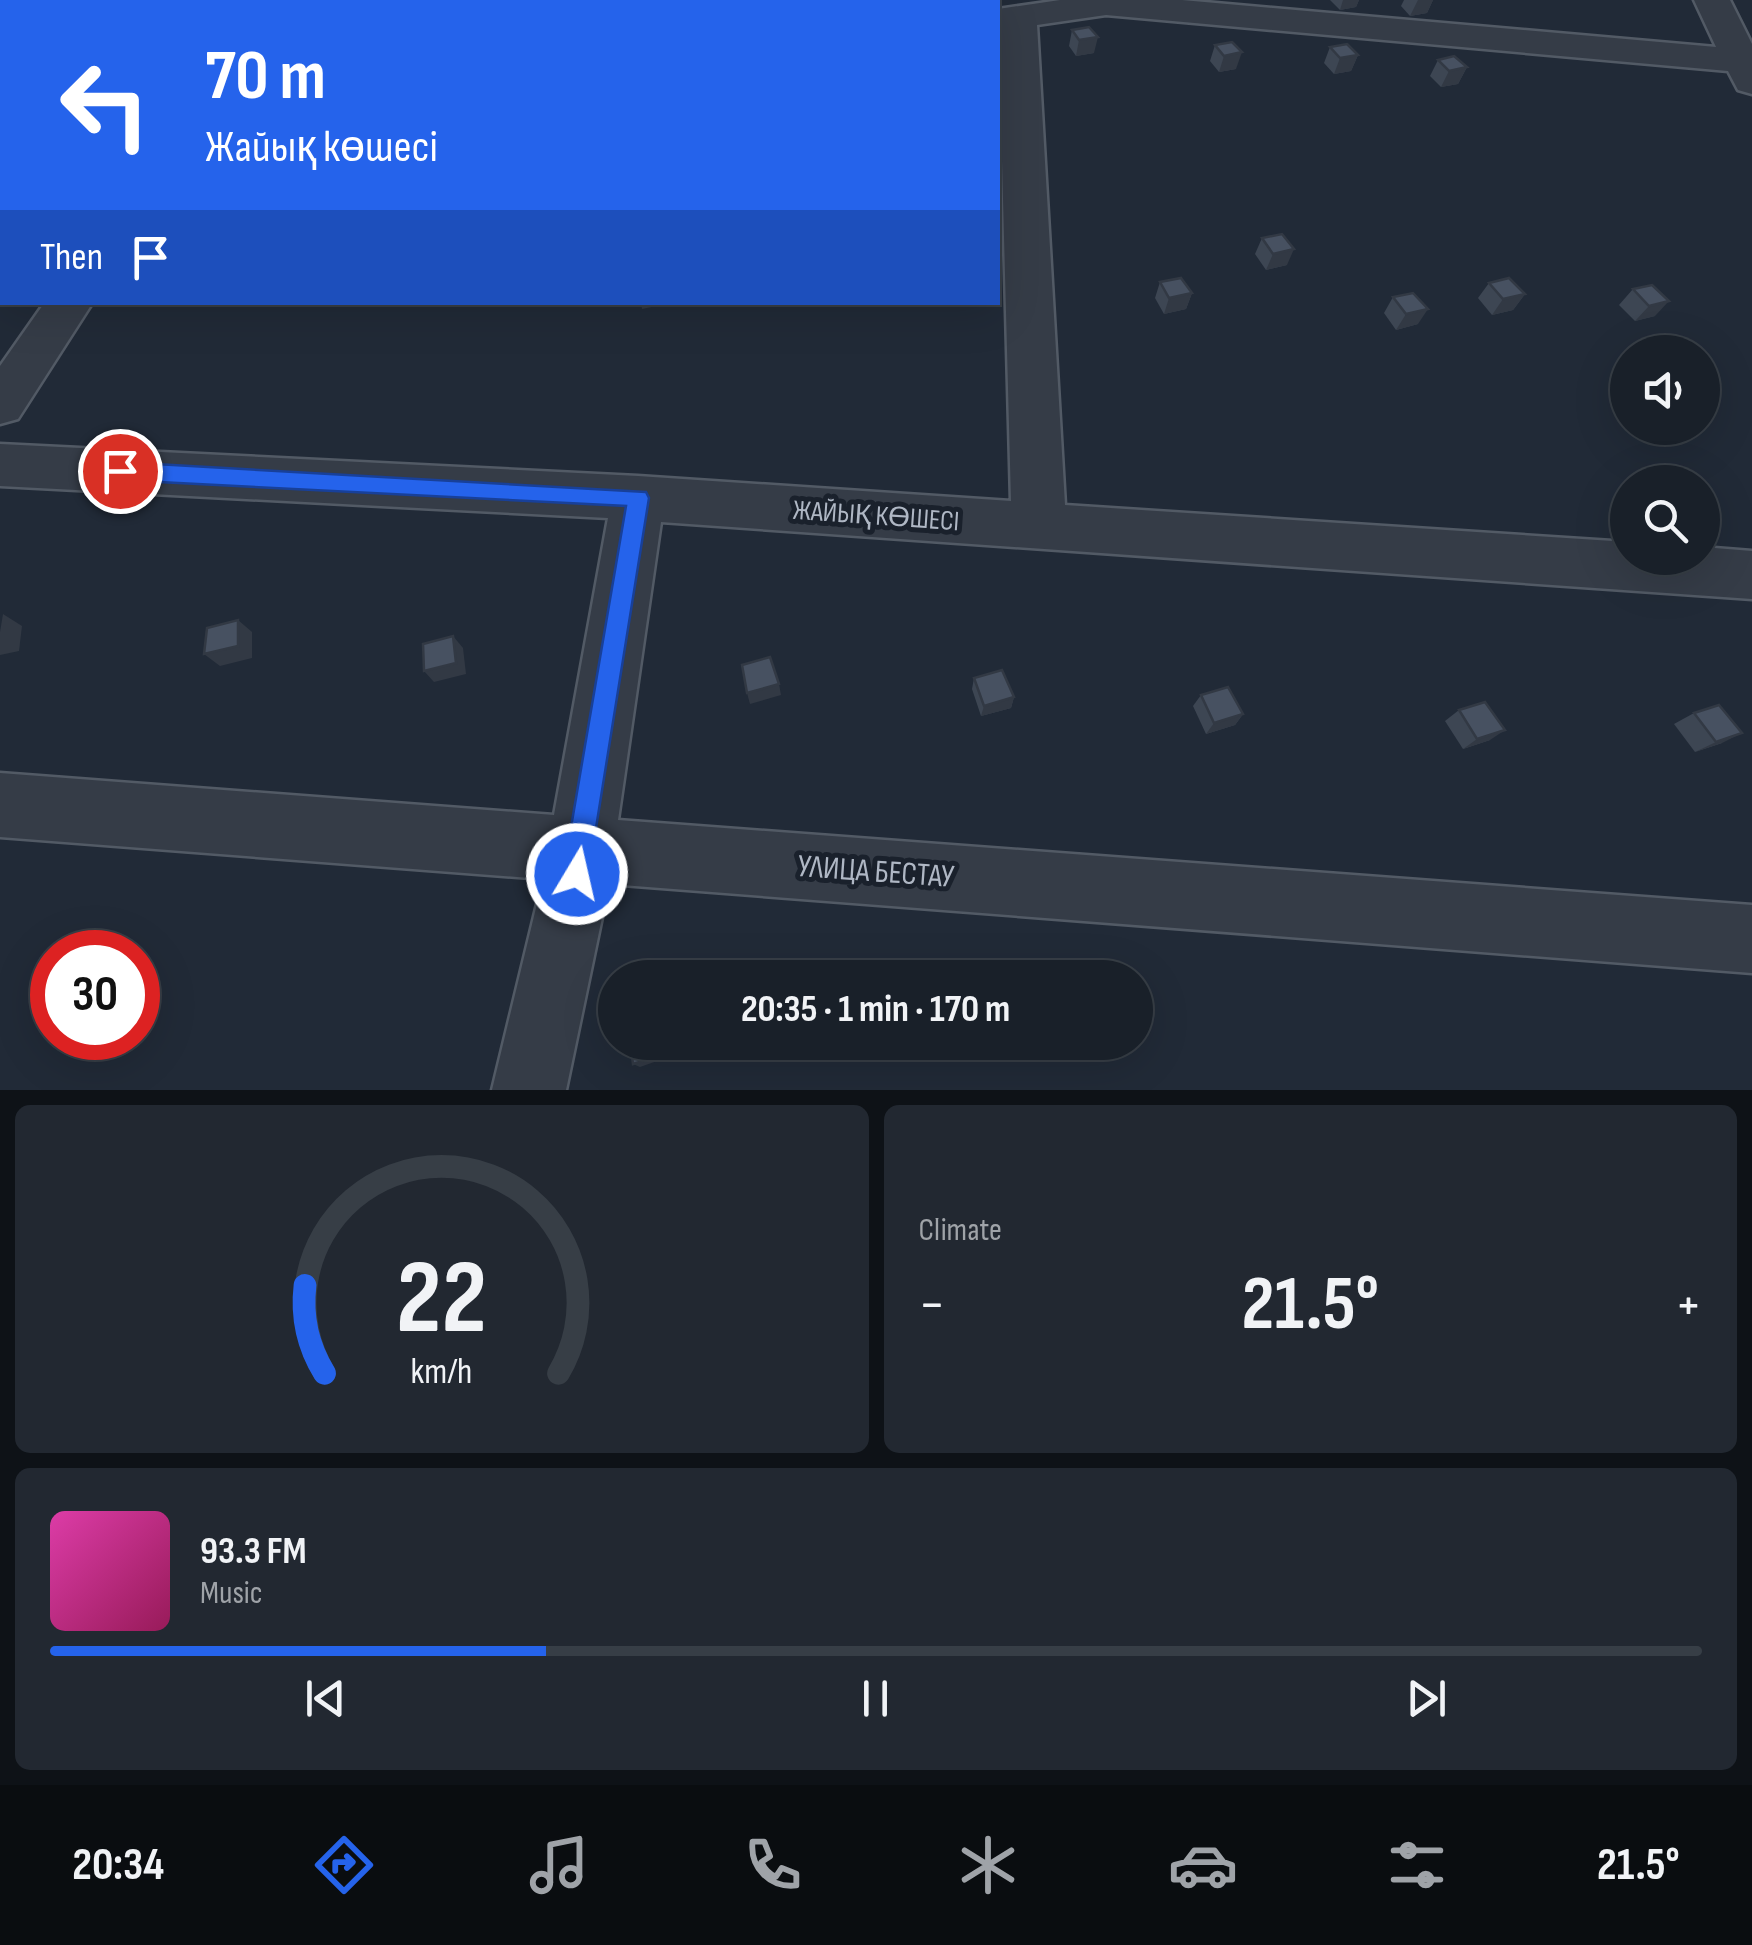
<!DOCTYPE html>
<meta charset="utf-8">
<style>
body{margin:0;font-family:"Sofia Sans Condensed",sans-serif;background:#222831;color:#f1f3f6;height:100vh;display:flex;flex-direction:column;font-size:38px;white-space:nowrap}
*{box-sizing:border-box;margin:0}
p{font-size:32px;color:#9fa3a8}
.icon{flex:none;width:55px;height:55px;fill:none;stroke:currentColor;stroke-width:2;stroke-linecap:round;stroke-linejoin:round}
.map{position:relative;height:1090px;overflow:hidden}
.sheet{display:flex;flex-direction:column;gap:15px;padding:15px;background:#0e1217;flex:1}
.sheet>*{flex:none}
.hud{position:absolute;left:0px;top:0px;width:1000px;height:305px;box-shadow:0 10px 40px #0002,0 0 0 2px #373e46;background:#2563eb;color:#fff;overflow:hidden}
.controls{position:absolute;left:1610px;top:335px;display:grid;gap:20px}
.controls a{display:grid;place-items:center;width:110px;height:110px;border-radius:50%;background:#192029;box-shadow:0 10px 40px #0002,0 0 0 2px #373e46;font-size:50px}
.speed{position:absolute;left:30px;top:930px;display:flex;gap:20px;font-size:50px;font-weight:700;text-align:center}
.speed>*{display:grid;place-content:center;width:130px;height:130px;border-radius:50%;background:#192029;box-shadow:0 10px 40px #0002,0 0 0 2px #373e46;line-height:1}
.speed .limit{border:15px solid #d22;background:#fff;color:#111}
.pin{position:absolute;display:grid;place-items:center;width:85px;height:85px;color:#fff;margin:-42px;border:5px solid #fff;border-radius:50%;box-shadow:0 2px 10px #0007}
.me{position:absolute;width:110px;margin:-55px;rotate:9deg;stroke-linejoin:round;filter:drop-shadow(0 0 8px #0008)}
.turn{display:flex;align-items:center;gap:35px;height:210px;padding:0 40px;font-size:45px}
.turn .icon{width:130px;height:130px;stroke-width:2.5}
.turn b{display:block;font-size:70px;line-height:85px}
.then{display:flex;align-items:center;height:95px;padding:0 40px;background:#0003;gap:20px;font-size:38px}
.big{font-size:75px;font-weight:700;line-height:1.1}
.sheet .widget{flex:1;display:flex;flex-direction:column;justify-content:center;gap:15px;min-width:0;padding:0 35px;border-radius:15px;background:#222831}
.sheet .dial{align-items:center;gap:0}
.dial svg{height:260px;overflow:visible;fill:none;stroke:#373e46;stroke-width:7;stroke-linecap:round;text-anchor:middle}
.dial text{fill:#f1f3f6;stroke:none}
.song{display:flex;align-items:center;gap:30px}
.cover{width:120px;height:120px;border-radius:15px;background:linear-gradient(135deg,hsl(320 70% 55%),hsl(330 70% 35%))}
.played{height:10px;border-radius:5px;background:linear-gradient(90deg,#2563eb 30%,#373e46 30%)}
.keys{display:flex;justify-content:space-around;direction:ltr}
.heat{display:flex;justify-content:space-between;align-items:center;font-size:55px;direction:ltr}
.sheet .tiles{flex:1;display:grid;gap:15px;grid-template-columns:1fr 1fr}
.widget:last-child{grid-column:span 2}
.trip{position:absolute;left:598px;top:960px;width:555px;height:100px;border-radius:50px;background:#192029;box-shadow:0 10px 40px #0002,0 0 0 2px #373e46;font-weight:700;line-height:100px;text-align:center}
.dock{display:flex;height:160px;justify-content:space-around;align-items:center;background:#0a0d10;color:#9fa3a8}
.dock .icon{width:70px;height:70px}
.dock .selected{color:#2563eb}
.dock b{font-size:45px;color:#f1f3f6}
.map>svg:first-child{display:block}
.lines{fill:none;stroke-linecap:round;stroke-linejoin:round}
.minor-casing{stroke:#525a65;stroke-width:5}
.minor{fill:#353c47;fill-rule:evenodd}
.wall{fill:#3d4653}
.shaded-wall{fill:#323944}
.building{fill:#475161;stroke:#323944;stroke-width:2.5}
.route{fill:#2563eb;stroke:#184099;stroke-width:2.5}
.labels{text-anchor:middle;dominant-baseline:central;stroke-width:10;stroke-linejoin:round;paint-order:stroke}
.street-label{font-size:28px;fill:#afb7c4;stroke:#1a212c}
.near-street-label{font-size:32px;fill:#afb7c4;stroke:#1a212c}
</style>
<div class="map">
<svg width="1752" height="1090" viewBox="0 0 1752 1090">
<rect width="100%" height="100%" fill="#212a37"/>
<g class="lines">
<defs>
<g id="minor">
<path d="M1060 0H1182L1716 47 1694 0H1730L1752 44V94L1738 90 1728 71 1106 15 1037 25 1065 505 1628 542V558H1702V547L1752 551V599L661 522 618 820 1752 905V973L609 884 566 1090H492L543 879 0 837V773L554 815 608 518 0 486V444L638 476 1011 501 998 9Z"/>
<path d="M45 302H93L18 419 0 424V366Z"/>
</g>
</defs>
<use href="#minor" class="minor-casing"/>
<use href="#minor" class="minor"/>
</g>
<g class="wall">
<path d="M1330 0H1359L1356 7 1340 10Z"/>
<path d="M1404 0H1433L1427 13 1410 16 1401 6Z"/>
<path d="M1072 30 1094 53 1076 56 1069 46Z"/>
<path d="M1215 45 1236 69 1219 72 1210 61Z"/>
<path d="M1330 47 1358 55 1351 71 1334 74 1324 63Z"/>
<path d="M1438 60 1467 67 1458 84 1441 87 1430 76Z"/>
<path d="M1262 238 1287 265 1266 270 1255 254Z"/>
<path d="M1160 282 1192 293 1186 309 1164 314 1155 298Z"/>
<path d="M1489 283 1525 294 1513 310 1492 315 1478 298Z"/>
<path d="M1652 285 1655 316 1635 321 1619 305 1633 289Z"/>
<path d="M1393 297 1418 324 1396 330 1384 313Z"/>
<path d="M974 678 1014 697 1011 708 981 716 972 689Z"/>
<path d="M1201 695 1243 714 1235 725 1206 734 1193 706Z"/>
<path d="M1459 710 1490 740 1463 749 1445 721Z"/>
<path d="M1694 713 1722 743 1695 752 1674 724Z"/>
</g>
<g class="shaded-wall">
<path d="M137 0H175L173 2H134Z"/>
<path d="M243 0H278L276 2H240Z"/>
<path d="M1343 0H1359L1356 7 1340 10Z"/>
<path d="M1418 0H1433L1427 13 1410 16Z"/>
<path d="M1098 37 1094 53 1076 56 1079 40Z"/>
<path d="M1242 52 1236 69 1219 72 1224 56Z"/>
<path d="M1358 55 1351 71 1334 74 1340 58Z"/>
<path d="M1467 67 1458 84 1441 87 1449 71Z"/>
<path d="M1294 249 1287 265 1266 270 1273 254Z"/>
<path d="M1192 293 1186 309 1164 314 1169 298Z"/>
<path d="M1525 294 1513 310 1492 315 1503 299Z"/>
<path d="M1669 301 1655 316 1635 321 1649 306Z"/>
<path d="M246 302H266L249 306Z"/>
<path d="M641 302H666V304L642 309Z"/>
<path d="M1428 309 1418 324 1396 330 1406 314Z"/>
<path d="M3 614 22 626 19 651 0 655V632Z"/>
<path d="M238 620 252 632V658L220 666 204 654Z"/>
<path d="M453 636 463 648 466 674 434 682 424 671Z"/>
<path d="M779 684 781 695 750 704 747 693Z"/>
<path d="M1014 697 1011 708 981 716 984 706Z"/>
<path d="M1243 714 1235 725 1206 734 1214 723Z"/>
<path d="M1505 730 1490 740 1463 749 1477 739Z"/>
<path d="M1742 733 1722 743 1695 752 1716 742Z"/>
<path d="M670 1042H675L677 1054 640 1067 633 1064Z"/>
</g>
<g class="building">
<path d="M88 0H137L134 2H86Z"/>
<path d="M193 0H243L240 2H190Z"/>
<path d="M1089 27 1098 37 1079 40 1072 30Z"/>
<path d="M1232 42 1242 52 1224 56 1215 45Z"/>
<path d="M1347 44 1358 55 1340 58 1330 47Z"/>
<path d="M1454 56 1467 67 1449 71 1438 60Z"/>
<path d="M1282 234 1294 249 1273 254 1262 238Z"/>
<path d="M1181 278 1192 293 1169 298 1160 282Z"/>
<path d="M1509 278 1525 294 1503 299 1489 283Z"/>
<path d="M1652 285 1669 301 1649 306 1633 289Z"/>
<path d="M1413 293 1428 309 1406 314 1393 297Z"/>
<path d="M238 620V646L204 654 207 628Z"/>
<path d="M453 636 456 663 424 671 423 644Z"/>
<path d="M770 657 779 684 747 693 742 665Z"/>
<path d="M1002 670 1014 697 984 706 974 678Z"/>
<path d="M1228 687 1243 714 1214 723 1201 695Z"/>
<path d="M1485 702 1505 730 1477 739 1459 710Z"/>
<path d="M1719 705 1742 733 1716 742 1694 713Z"/>
<path d="M630 1042H670L671 1052 633 1064Z"/>
</g>
<path class="route" d="M120 462 646 492 649 498 587 884 577 888 568 884 563 874 626 506 120 480 109 471Z"/>
<g class="labels">
<g class="street-label">
<text transform="translate(876 516) rotate(4)">ЖАЙЫҚ КӨШЕСІ</text>
</g>
<g class="near-street-label">
<text transform="translate(876 872) rotate(4)">УЛИЦА БЕСТАУ</text>
</g>
</g>
</svg>
<div class="controls">
<a><svg class="icon" aria-label="sound" viewBox="0 0 24 24"><path d="M4 9h4l5-4v14l-5-4H4zM17 9q2 3 0 6"/></svg></a>
<a><svg class="icon" aria-label="search" viewBox="0 0 24 24"><circle cx="10" cy="10" r="6"/><path d="M15 15l6 6"/></svg></a>
</div>
<div class="speed"><div class="limit">30</div></div>
<div class="pin" style="left:120px;top:471px;background:#d93025"><svg class="icon" aria-label="arrive" viewBox="0 0 24 24"><path d="M6 21V4h12l-3 4 3 4H6"/></svg></div>
<svg class="me" style="left:577px;top:874px" viewBox="-20 -20 40 40"><circle r="17" fill="#2563eb" stroke="#fff" stroke-width="3"/><path d="M0-11L8 9 0 5-8 9z" fill="#fff"/></svg>
<div class="trip">20:35 · 1 min · 170 m</div>
<div class="hud">
<div class="turn"><svg class="icon" aria-label="left" viewBox="0 0 24 24"><path d="M17 20v-9H6M10 6l-5 5 5 5"/></svg><div><b>70 m</b>Жайық көшесі</div></div>
<div class="then">Then<svg class="icon" aria-label="arrive" viewBox="0 0 24 24"><path d="M6 21V4h12l-3 4 3 4H6"/></svg></div>
</div>
</div>
<section class="sheet">
<div class="tiles">
<div class="widget dial"><svg viewBox="0 0 100 80">
<path d="M14 69A42 42 0 1 1 86 69"/>
<path d="M14 69A42 42 0 0 1 8 42" stroke="#2563eb"/>
<text x="50" y="56" font-size="32" font-weight="700">22</text>
<text x="50" y="72" font-size="11">km/h</text>
</svg></div>
<div class="widget"><p>Climate</p>
<div class="heat"><a>−</a><b class="big">21.5°</b><a>+</a></div>
</div>
<div class="widget">
<div class="song"><i class="cover"></i><div><b>93.3 FM</b><p>Music</p></div></div>
<div class="played"></div>
<div class="keys"><svg class="icon" aria-label="previous" viewBox="0 0 24 24"><path d="M18 5L8 12l10 7zM5 5v14"/></svg><svg class="icon" aria-label="pause" viewBox="0 0 24 24"><path d="M8 5v14M16 5v14"/></svg><svg class="icon" aria-label="next" viewBox="0 0 24 24"><path d="M6 5l10 7-10 7zM19 5v14"/></svg></div>
</div>
</div>
</section>
<nav class="dock">
<b>20:34</b>
<svg class="icon selected" aria-label="directions" viewBox="0 0 24 24"><path d="M12 3l9 9-9 9-9-9zM9 14v-3h6M13 9l2 2-2 2"/></svg>
<svg class="icon" aria-label="music" viewBox="0 0 24 24"><path d="M9 18V5l10-2v13"/><circle cx="6" cy="18" r="3"/><circle cx="16" cy="16" r="3"/></svg>
<svg class="icon" aria-label="phone" viewBox="0 0 24 24"><path d="M5 4h4l2 5-3 2q2 4 5 5l2-3 5 2v4C11 20 4 13 5 4z"/></svg>
<svg class="icon" aria-label="climate" viewBox="0 0 24 24"><path d="M12 3v18M4 7l16 10M4 17L20 7"/></svg>
<svg class="icon" aria-label="car" viewBox="0 0 24 24"><path d="M5 17H2v-5l4-1 3-4h7l3 4 3 1v5h-3M9 17h6M6 11h13"/><circle cx="7" cy="17" r="2"/><circle cx="17" cy="17" r="2"/></svg>
<svg class="icon" aria-label="filters" viewBox="0 0 24 24"><path d="M4 7h16M4 17h16"/><circle cx="9" cy="7" r="2"/><circle cx="15" cy="17" r="2"/></svg>
<b>21.5°</b>
</nav>
